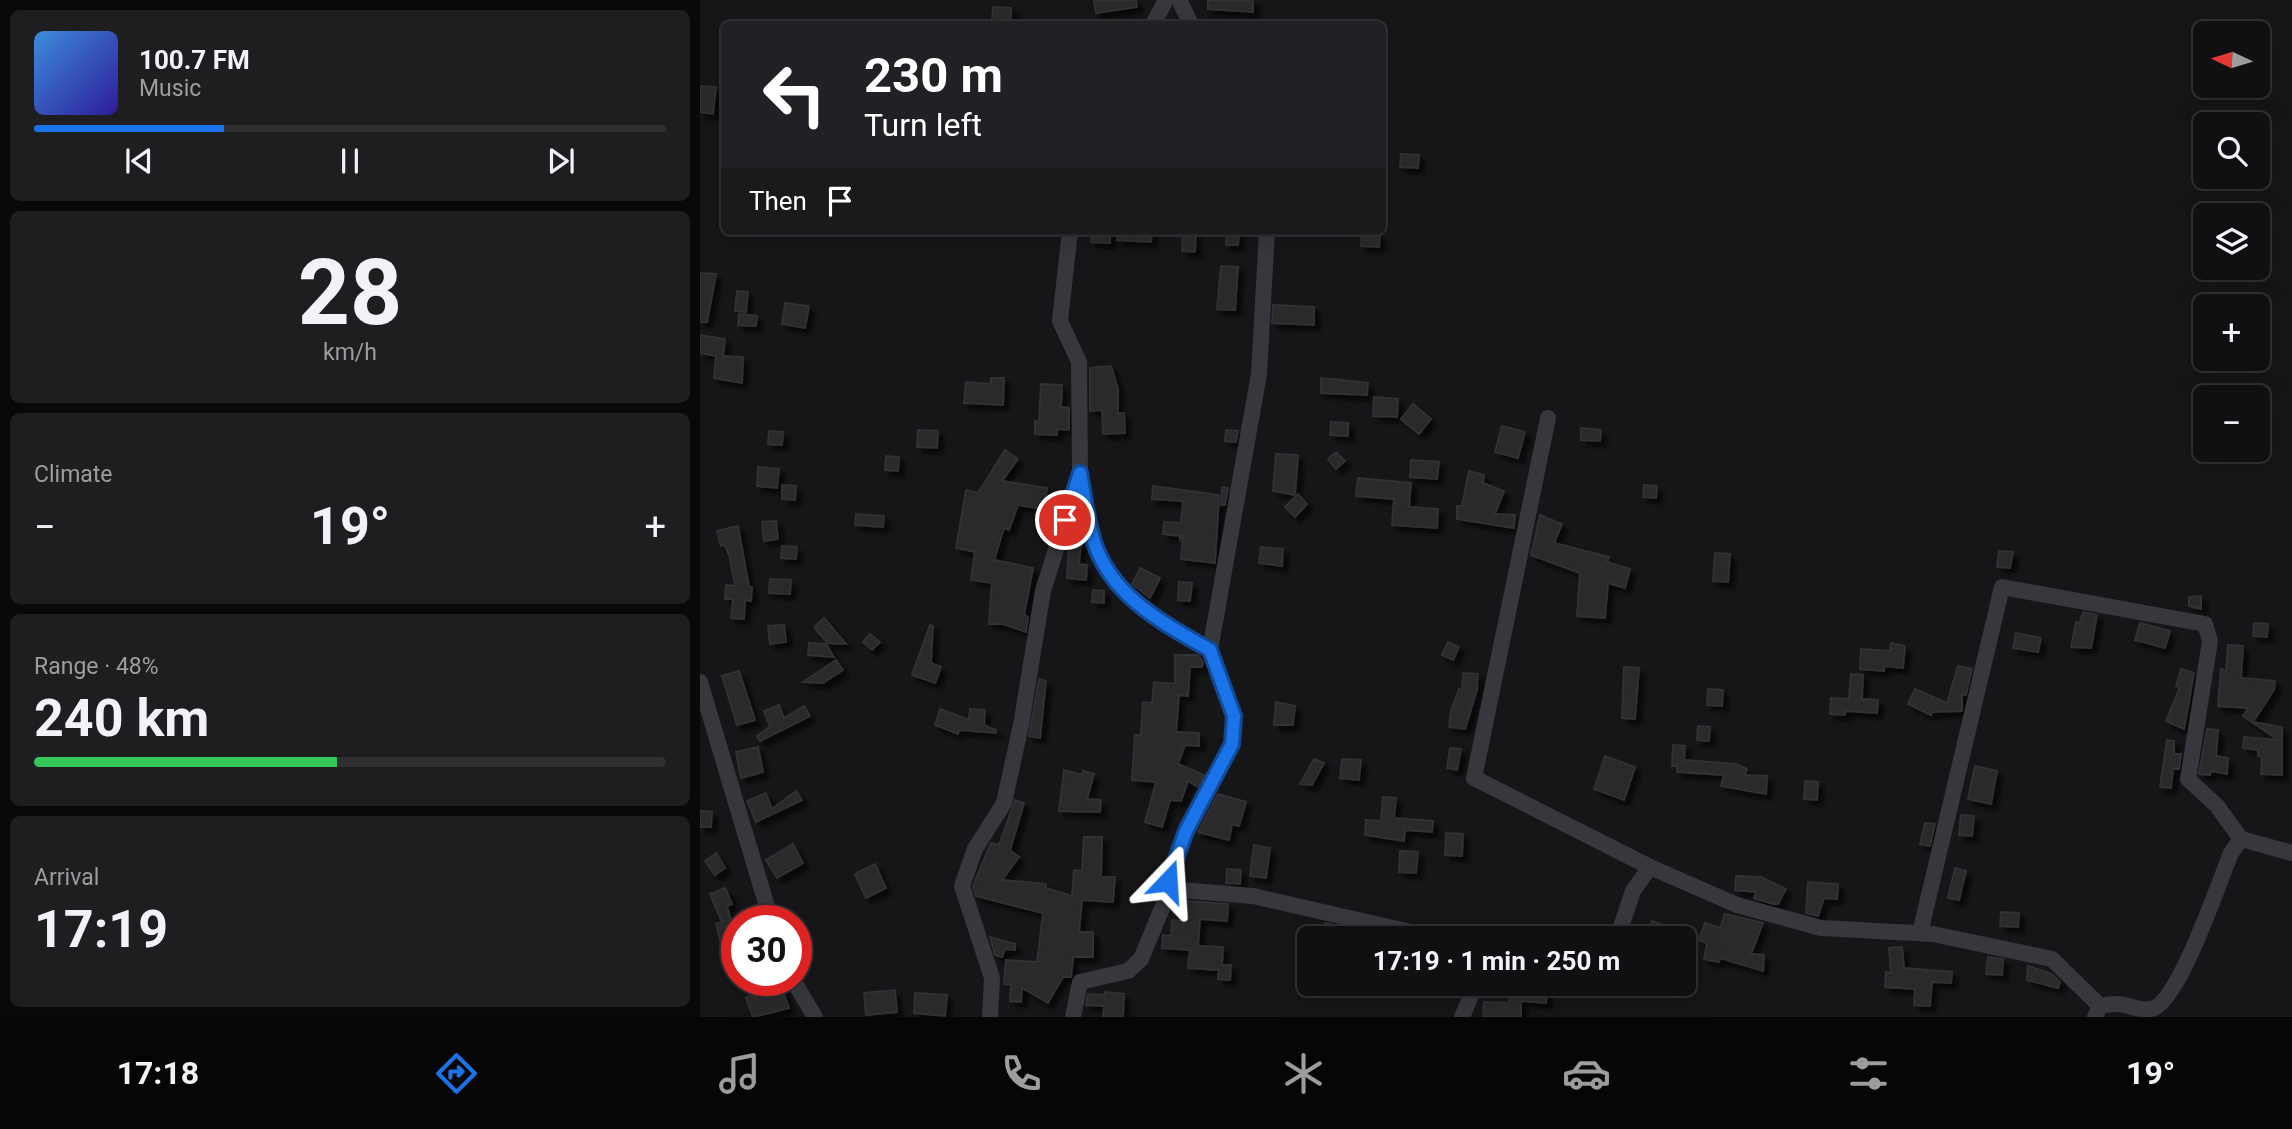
<!DOCTYPE html>
<meta charset="utf-8">
<style>
body{margin:0;font-family:Roboto,sans-serif;background:#1e1e20;color:#f1f3f6;height:100vh;display:flex;flex-direction:column;font-size:26px;white-space:nowrap}
*{box-sizing:border-box;margin:0}
p{font-size:23px;color:#9c9d9f}
.icon{flex:none;width:38px;height:38px;fill:none;stroke:currentColor;stroke-width:2;stroke-linecap:round;stroke-linejoin:round}
.map{position:relative;flex:1;overflow:hidden}
.drawer{display:flex;flex-direction:column;gap:10px;padding:10px;background:#09090a;width:700px}
.drawer>*{flex:none}
.banner{position:absolute;left:21px;top:21px;width:665px;height:214px;border-radius:10px;box-shadow:0 7px 28px #0002,0 0 0 2px #303032;background:#202124;color:#fff;overflow:hidden}
.needle{width:46px;rotate:274deg}
.tools{position:absolute;left:1493px;top:21px;display:grid;gap:14px}
.tools a{display:grid;place-items:center;width:77px;height:77px;border-radius:10px;background:#101012;box-shadow:0 7px 28px #0002,0 0 0 2px #303032;font-size:35px}
.speed{position:absolute;left:21px;top:905px;display:flex;gap:14px;font-size:35px;font-weight:700;text-align:center}
.speed>*{display:grid;place-content:center;width:91px;height:91px;border-radius:50%;background:#101012;box-shadow:0 7px 28px #0002,0 0 0 2px #303032;line-height:1}
.speed .limit{border:10px solid #d22;background:#fff;color:#111}
.pin{position:absolute;display:grid;place-items:center;width:60px;height:60px;color:#fff;margin:-30px;border:4px solid #fff;border-radius:50%;box-shadow:0 2px 7px #0007}
.me{position:absolute;width:77px;margin:-38px;rotate:20deg;stroke-linejoin:round;filter:drop-shadow(0 0 5px #0008)}
.turn{display:flex;align-items:center;gap:24px;height:147px;padding:0 28px;font-size:32px}
.turn .icon{width:91px;height:91px;stroke-width:2.5}
.turn b{display:block;font-size:49px;line-height:60px}
.then{display:flex;align-items:center;height:66px;padding:0 28px;background:#0003;gap:14px;font-size:26px}
.big{font-size:52px;font-weight:700;line-height:1.1}
.drawer .tile{flex:1;display:flex;flex-direction:column;justify-content:center;gap:10px;min-width:0;padding:0 24px;border-radius:10px;background:#1e1e20}
.drawer .dial{align-items:center;gap:0}
.dial b{font-size:91px;line-height:1}
.song{display:flex;align-items:center;gap:21px}
.cover{width:84px;height:84px;border-radius:10px;background:linear-gradient(135deg,hsl(210 70% 55%),hsl(250 70% 35%))}
.played{height:7px;border-radius:4px;background:linear-gradient(90deg,#1a73e8 30%,#303032 30%)}
.keys{display:flex;justify-content:space-around;direction:ltr}
.heat{display:flex;justify-content:space-between;align-items:center;font-size:38px;direction:ltr}
.charge{height:10px;border-radius:5px;background:linear-gradient(90deg,#34c759 48%,#303032 0)}
.trip{position:absolute;left:597px;top:926px;width:399px;height:70px;border-radius:10px;background:#101012;box-shadow:0 7px 28px #0002,0 0 0 2px #303032;font-weight:700;line-height:70px;text-align:center}
.menu{display:flex;height:112px;justify-content:space-around;align-items:center;background:#060607;color:#9c9d9f}
.menu .icon{width:49px;height:49px}
.menu .on{color:#1a73e8}
.menu b{font-size:32px;color:#f1f3f6}
main{display:flex;flex:1;min-height:0}
.map>svg:first-child{display:block}
.building{fill:#29292c;stroke:#303034;stroke-width:2;filter:url(#shadow)}
.lines{fill:none;stroke-linecap:round;stroke-linejoin:round}
.street{stroke:#37383d;stroke-width:16}
.route-casing{stroke:#114b97;stroke-width:18}
.route{stroke:#1a73e8;stroke-width:12}
</style>
<main>
<section class="drawer">
<div class="tile">
<div class="song"><i class="cover"></i><div><b>100.7 FM</b><p>Music</p></div></div>
<div class="played"></div>
<div class="keys"><svg class="icon" aria-label="previous" viewBox="0 0 24 24"><path d="M18 5L8 12l10 7zM5 5v14"/></svg><svg class="icon" aria-label="pause" viewBox="0 0 24 24"><path d="M8 5v14M16 5v14"/></svg><svg class="icon" aria-label="next" viewBox="0 0 24 24"><path d="M6 5l10 7-10 7zM19 5v14"/></svg></div>
</div>
<div class="tile dial"><b>28</b><p>km/h</p></div>
<div class="tile"><p>Climate</p>
<div class="heat"><a>−</a><b class="big">19°</b><a>+</a></div>
</div>
<div class="tile"><p>Range · 48%</p><b class="big">240 km</b><div class="charge"></div></div>
<div class="tile"><p>Arrival</p><b class="big">17:19</b></div>
</section>
<div class="map">
<svg width="1592" height="1017" viewBox="0 0 1592 1017">
<defs>
<filter id="shadow"><feDropShadow dx="5.5" dy="5.5" stdDeviation="2" flood-color="#0009"/></filter>
</defs>
<rect width="100%" height="100%" fill="#161618"/>
<g class="building">
<path d="M394 0H436L437 7 396 13Z"/>
<path d="M508 0H553V12L508 9Z"/>
<path d="M293 7 311 8V21L292 20Z"/>
<path d="M0 86 16 87 13 114 0 112Z"/>
<path d="M701 154 719 155 718 168 700 167Z"/>
<path d="M392 231H410V243L391 242Z"/>
<path d="M418 231H452L451 242 417 240Z"/>
<path d="M483 231H496L495 252 482 251Z"/>
<path d="M527 231H539L538 245H526Z"/>
<path d="M662 233 680 234 679 247 661 246Z"/>
<path d="M521 266 538 267 535 310 517 309Z"/>
<path d="M0 273 16 274 7 322H0Z"/>
<path d="M37 291 48 292 46 312 35 311Z"/>
<path d="M85 303 109 306 105 328 82 324Z"/>
<path d="M573 305 614 307V325L572 323Z"/>
<path d="M39 314 57 316 56 326 38 325Z"/>
<path d="M0 335 25 339 23 356 43 357 42 383 14 378 16 356 0 353Z"/>
<path d="M411 366 418 389V414L424 413 425 433 403 434 402 410 390 411V368Z"/>
<path d="M291 378H304L303 405 264 403 266 382 291 384Z"/>
<path d="M621 378 668 383 667 395 621 393Z"/>
<path d="M341 384 362 385 361 407 369 408V430L357 429V435L335 434V421L339 422Z"/>
<path d="M674 397 698 399 697 417 673 416Z"/>
<path d="M713 404 731 419 719 434 701 419Z"/>
<path d="M631 422 648 423V436L630 435Z"/>
<path d="M802 426 825 432 818 458 795 452Z"/>
<path d="M881 428 901 430 900 441 881 440Z"/>
<path d="M218 430 238 431 237 448 217 447Z"/>
<path d="M526 430 538 431 536 442 525 441Z"/>
<path d="M69 431 83 432 82 445 68 444Z"/>
<path d="M305 450 318 459 302 481 347 488 344 509 318 505 309 530 304 528 294 560 333 568 324 615 328 617 326 632 303 624H289L292 583 271 580 275 552 256 548 266 490 278 493Z"/>
<path d="M636 452 645 461 636 469 628 459Z"/>
<path d="M576 454 598 455 595 495 573 491Z"/>
<path d="M186 456 199 457 198 471 185 470Z"/>
<path d="M711 460 739 462 737 479 710 477Z"/>
<path d="M58 467 79 469 77 488 57 486Z"/>
<path d="M769 471 784 475 783 483 804 491 795 514 815 515 814 528 757 519V506H762Z"/>
<path d="M658 478 711 483 709 507 738 509 737 528 692 525 694 499 656 496Z"/>
<path d="M82 485 96 486 95 500 82 499Z"/>
<path d="M944 485 957 486 956 498 943 497Z"/>
<path d="M453 486 519 495 515 563 481 559 483 535 480 540V536L463 534 464 522 481 523 483 501 452 499Z"/>
<path d="M522 487 528 488 525 505H521Z"/>
<path d="M598 494 607 504 595 517 585 507Z"/>
<path d="M156 514 184 516 183 527 155 525Z"/>
<path d="M840 515 862 524 854 543 909 557 907 562 930 569 925 588 908 583 905 618 877 616 880 573 831 555Z"/>
<path d="M76 521 78 539 64 541 62 522Z"/>
<path d="M38 526 49 587H52L51 601 45 600 44 619 31 618 33 599H25L26 585 35 586 30 558 25 545 21 546 17 531Z"/>
<path d="M369 543 381 544 379 564 387 565 386 580 367 578Z"/>
<path d="M82 546 97 547 96 559 81 558Z"/>
<path d="M561 547 583 549 582 566 559 563Z"/>
<path d="M1299 551 1313 552 1310 568 1297 567Z"/>
<path d="M1015 553 1030 554 1028 582 1013 581Z"/>
<path d="M440 568 460 578 450 598 432 584Z"/>
<path d="M70 579 91 580 90 594 69 593Z"/>
<path d="M479 582 492 583 490 601 478 600Z"/>
<path d="M393 590 404 591V603L392 602Z"/>
<path d="M1501 596V609L1489 606V597Z"/>
<path d="M1383 612 1397 615 1391 648 1371 647 1376 622 1380 623Z"/>
<path d="M124 618 146 644 127 643 114 627Z"/>
<path d="M1440 623 1470 631 1465 648 1435 640Z"/>
<path d="M1554 623 1568 624 1567 637 1553 636Z"/>
<path d="M84 625 86 642 70 644 68 626Z"/>
<path d="M230 625 233 626 231 663 241 667 235 683 212 675Z"/>
<path d="M1316 633 1341 638 1338 652 1313 648Z"/>
<path d="M170 634 180 642 172 650 163 642Z"/>
<path d="M748 642 759 647 753 660 742 655Z"/>
<path d="M109 643 126 644 134 657 108 655Z"/>
<path d="M1191 643 1205 646 1203 668 1184 666V671L1160 669 1161 649 1190 651Z"/>
<path d="M1528 645 1543 646 1541 678 1575 681 1574 690 1553 722 1582 727V775L1561 774 1562 757 1558 756V750L1543 748 1544 737 1578 740 1543 716 1548 708 1518 706 1521 669 1526 672Z"/>
<path d="M475 655H498L503 662 502 667H490L488 696 479 695 476 732 499 733V746L485 745 478 764 504 775 498 787 488 781 481 801 470 800 462 827 445 822 456 782 432 780 435 735H441L443 702 452 703 454 682 475 684Z"/>
<path d="M136 660 143 670 123 683 103 682Z"/>
<path d="M1258 666 1272 669 1266 695 1262 694V711L1232 712 1231 715 1208 704 1215 689 1247 703Z"/>
<path d="M924 667 939 668 935 719 922 718Z"/>
<path d="M1481 669 1494 673 1484 729 1466 721 1480 687 1476 686Z"/>
<path d="M39 671 55 720 37 725 22 676Z"/>
<path d="M763 673 778 674 777 690 765 729 749 727 751 711 759 689 762 690Z"/>
<path d="M1151 674 1163 675 1162 699 1178 700 1177 713 1145 711V715L1130 714 1131 698 1149 699Z"/>
<path d="M339 679 346 681 340 738 329 736Z"/>
<path d="M1008 689 1023 690 1022 706 1007 705Z"/>
<path d="M576 702 595 706 593 725H574Z"/>
<path d="M79 705 84 718 104 706 110 716 60 741 57 736 70 727 64 711Z"/>
<path d="M240 709 269 720 270 709 285 710 284 725 296 730V733L259 730 258 734 235 725Z"/>
<path d="M998 726 1010 727 1009 741 997 740Z"/>
<path d="M1507 729 1518 730 1516 756 1528 758 1527 774 1511 771 1510 775 1499 774Z"/>
<path d="M1467 740 1474 741V754H1481L1479 769H1473L1471 788 1460 787Z"/>
<path d="M973 745 985 746 984 760 1036 764 1047 769 1045 775 1067 776 1066 794 1021 786 1024 775 977 772V766H972Z"/>
<path d="M58 747 63 772 41 778 36 752Z"/>
<path d="M750 748 761 749 757 770 747 768Z"/>
<path d="M905 756 935 767 924 800 894 789Z"/>
<path d="M614 759 624 763 612 785 600 784Z"/>
<path d="M642 759 661 760 659 780 640 778Z"/>
<path d="M1275 766 1297 771 1291 804 1268 799Z"/>
<path d="M364 770 382 775 383 771 394 774 387 799 401 800 400 812 359 811Z"/>
<path d="M1105 781 1118 782 1117 800 1104 799Z"/>
<path d="M96 791 102 800 56 822 47 801 66 793 72 809Z"/>
<path d="M518 794 546 802 539 826 532 824 529 840 498 832Z"/>
<path d="M683 797 696 798 694 818 733 821 732 832 705 830 704 841 665 835 666 820 681 821Z"/>
<path d="M315 800 324 803 310 850 319 857 302 880 346 884 345 888 372 896 374 870 382 871 384 837H402L401 877H415L413 902 382 900 379 932H393V957H373L371 977H363L348 1003 322 988 321 1002 310 1001 311 985 304 984 306 960 337 962 343 913 276 896 273 886 291 843 299 845Z"/>
<path d="M0 811 12 812 11 827H0Z"/>
<path d="M1261 815 1274 816 1272 836 1259 835Z"/>
<path d="M1225 823 1235 824 1230 846 1220 844Z"/>
<path d="M746 833 763 834 762 856 745 855Z"/>
<path d="M93 844 103 863 77 878 66 860Z"/>
<path d="M554 845 570 848 566 878 550 876Z"/>
<path d="M700 851 718 852 716 873 699 872Z"/>
<path d="M16 853 25 868 15 875 5 861Z"/>
<path d="M175 864 186 888 166 898 155 874Z"/>
<path d="M1255 868 1266 871 1259 900 1248 898Z"/>
<path d="M527 869 541 870 540 884 526 883Z"/>
<path d="M1036 876 1061 877 1086 889 1078 904H1073L1054 898 1056 892 1035 890Z"/>
<path d="M1108 882 1138 884 1137 899 1124 898 1118 916 1106 913Z"/>
<path d="M25 888 32 904 27 906 37 943 22 947 16 924 22 922 10 894Z"/>
<path d="M485 901 528 904 527 921 500 919 498 946 523 947 522 965H531L530 980 518 979 519 970 488 968 490 950 462 948 463 935 471 936 472 920 484 921Z"/>
<path d="M1301 912 1319 913 1318 927 1300 926Z"/>
<path d="M1025 914 1063 923 1051 954 1064 955 1063 971 1020 958 1019 962 1004 959 1007 943 999 940 1005 923 1020 928Z"/>
<path d="M952 921 972 928 968 938H946Z"/>
<path d="M625 923 648 928 646 938H622Z"/>
<path d="M290 937 315 944V950L305 949 302 957 295 955Z"/>
<path d="M1202 947 1204 968 1252 972 1251 983 1232 982 1230 1006 1214 1005 1215 989 1185 987 1186 972 1191 973 1189 948Z"/>
<path d="M1288 957 1303 959 1302 975 1286 974Z"/>
<path d="M1328 966 1352 974 1360 982 1358 988 1327 980Z"/>
<path d="M79 980 89 1008 53 1017 46 998 66 990 64 982Z"/>
<path d="M811 984 847 989 846 1003 821 1001V1017H783L784 1002 809 1003Z"/>
<path d="M195 990 197 1012 166 1015 164 993Z"/>
<path d="M405 992 424 994 423 1017H403L404 1006 386 1005 388 994 405 995Z"/>
<path d="M215 993 247 995 245 1016 214 1013Z"/>
</g>
<g class="lines">
<g class="street">
<path d="M479 0 491 24"/>
<path d="M453 24 466 0"/>
<path d="M567 231 559 374 510 650 534 716 532 744 486 831 468 881 470 889 553 896 737 938"/>
<path d="M848 418 774 778 950 867"/>
<path d="M380 474C385 496 386 522 394 543 415 598 462 623 510 650"/>
<path d="M0 682 71 920"/>
<path d="M1220 933 1302 587 1505 624 1510 641 1488 779 1517 806 1541 839"/>
<path d="M911 938 921 927 933 891 950 867 1037 905 1121 928 1233 934 1352 959 1400 1006"/>
<path d="M93 980 115 1017"/>
<path d="M290 1017 292 978 262 886 275 849 304 803 321 725 343 591 380 473 379 362 360 321 370 231"/>
<path d="M373 1017 380 982 428 971 441 959 470 889"/>
<path d="M762 1017 776 984"/>
<path d="M1395 1017 1400 1006C1406 1005 1411 1004 1417 1004 1429 1004 1441 1013 1454 1008 1480 998 1519 882 1531 853L1541 839 1592 853"/>
</g>
</g>
<g class="lines">
<defs>
<path id="route" d="M365 520 380 473C384 495 387 520 394 542 412 597 463 623 510 650L534 716 532 744 486 831 468 881"/>
</defs>
<use href="#route" class="route-casing"/>
<use href="#route" class="route"/>
</g>
</svg>
<div class="tools">
<a><svg class="needle" viewBox="-14 -14 28 28"><path d="M0-13l5 13h-10z" fill="#e53935"/><path d="M0 13l5-13h-10z" fill="#9c9d9f"/></svg></a>
<a><svg class="icon" aria-label="search" viewBox="0 0 24 24"><circle cx="10" cy="10" r="6"/><path d="M15 15l6 6"/></svg></a>
<a><svg class="icon" aria-label="layers" viewBox="0 0 24 24"><path d="M12 4l9 5-9 5-9-5zM3 14l9 5 9-5"/></svg></a>
<a>+</a>
<a>−</a>
</div>
<div class="speed"><div class="limit">30</div></div>
<div class="pin" style="left:365px;top:520px;background:#d93025"><svg class="icon" aria-label="arrive" viewBox="0 0 24 24"><path d="M6 21V4h12l-3 4 3 4H6"/></svg></div>
<svg class="me" style="left:468px;top:881px" viewBox="-20 -20 40 40"><path d="M0-17L14 15 0 8-14 15z" fill="#1a73e8" stroke="#fff" stroke-width="4"/></svg>
<div class="trip">17:19 · 1 min · 250 m</div>
<div class="banner">
<div class="turn"><svg class="icon" aria-label="left" viewBox="0 0 24 24"><path d="M17 20v-9H6M10 6l-5 5 5 5"/></svg><div><b>230 m</b>Turn left</div></div>
<div class="then">Then<svg class="icon" aria-label="arrive" viewBox="0 0 24 24"><path d="M6 21V4h12l-3 4 3 4H6"/></svg></div>
</div>
</div>
</main>
<nav class="menu">
<b>17:18</b>
<svg class="icon on" aria-label="directions" viewBox="0 0 24 24"><path d="M12 3l9 9-9 9-9-9zM9 14v-3h6M13 9l2 2-2 2"/></svg>
<svg class="icon" aria-label="music" viewBox="0 0 24 24"><path d="M9 18V5l10-2v13"/><circle cx="6" cy="18" r="3"/><circle cx="16" cy="16" r="3"/></svg>
<svg class="icon" aria-label="phone" viewBox="0 0 24 24"><path d="M5 4h4l2 5-3 2q2 4 5 5l2-3 5 2v4C11 20 4 13 5 4z"/></svg>
<svg class="icon" aria-label="climate" viewBox="0 0 24 24"><path d="M12 3v18M4 7l16 10M4 17L20 7"/></svg>
<svg class="icon" aria-label="car" viewBox="0 0 24 24"><path d="M5 17H2v-5l4-1 3-4h7l3 4 3 1v5h-3M9 17h6M6 11h13"/><circle cx="7" cy="17" r="2"/><circle cx="17" cy="17" r="2"/></svg>
<svg class="icon" aria-label="filters" viewBox="0 0 24 24"><path d="M4 7h16M4 17h16"/><circle cx="9" cy="7" r="2"/><circle cx="15" cy="17" r="2"/></svg>
<b>19°</b>
</nav>
